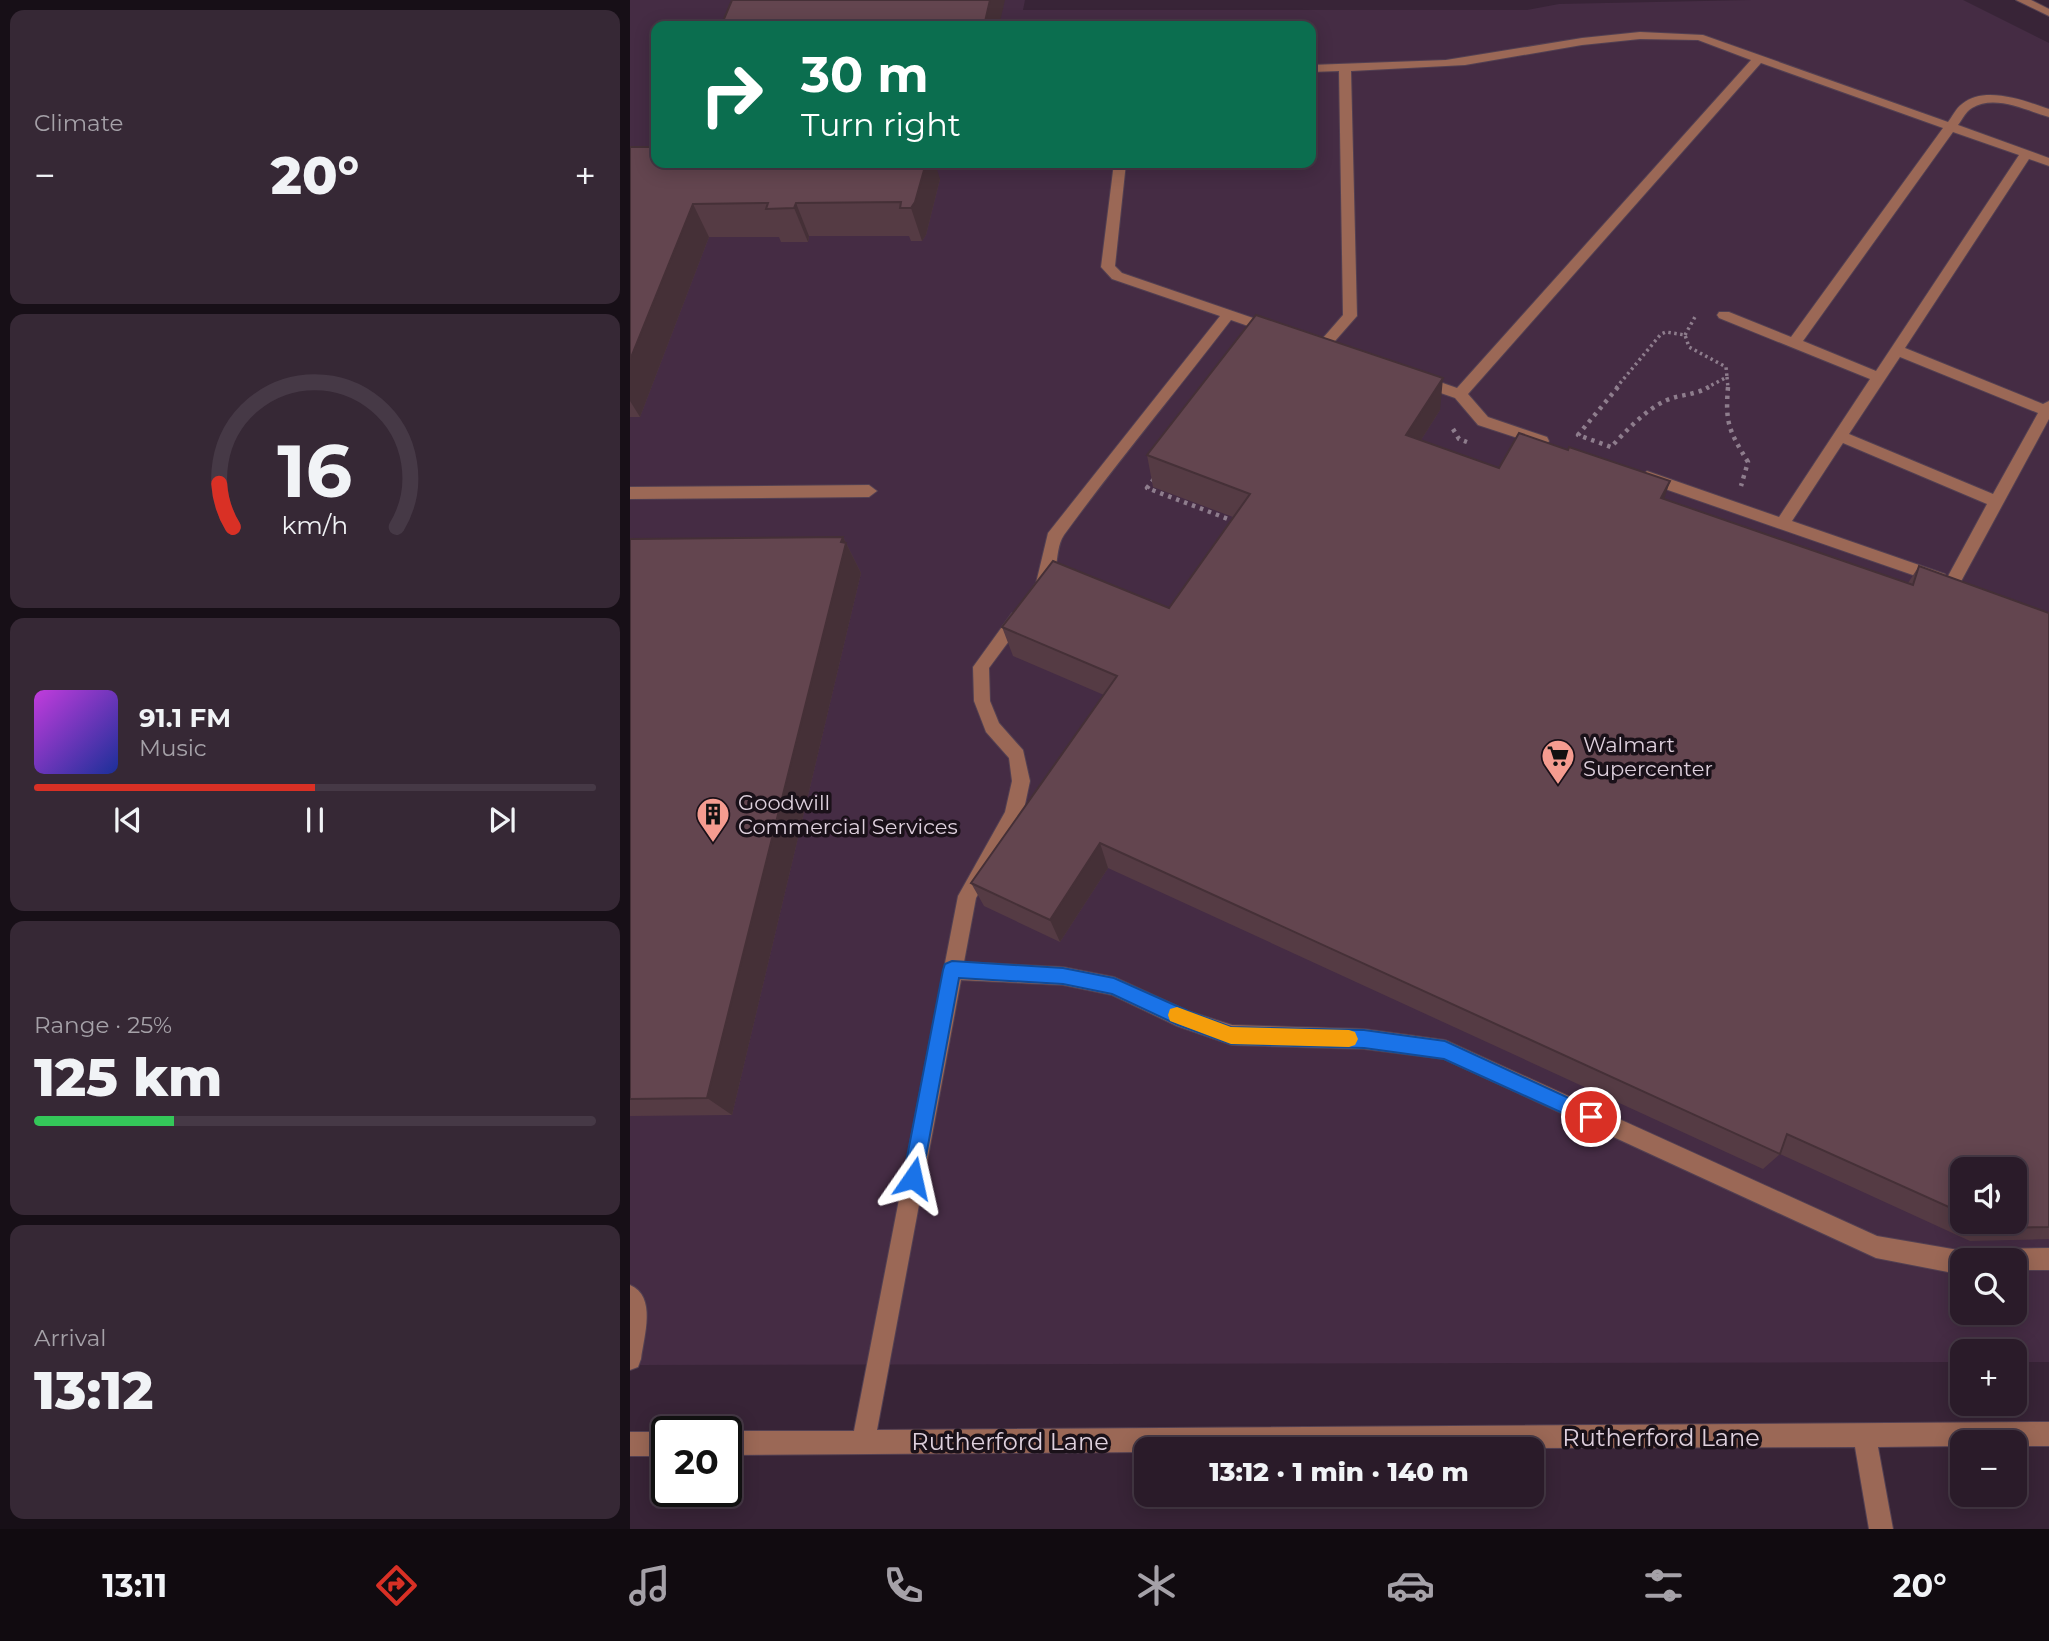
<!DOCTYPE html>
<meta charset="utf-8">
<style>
body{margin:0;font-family:Montserrat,sans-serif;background:#362835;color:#f1f3f6;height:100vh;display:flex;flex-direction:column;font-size:26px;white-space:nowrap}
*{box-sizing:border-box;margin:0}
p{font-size:23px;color:#a5a1a8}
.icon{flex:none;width:38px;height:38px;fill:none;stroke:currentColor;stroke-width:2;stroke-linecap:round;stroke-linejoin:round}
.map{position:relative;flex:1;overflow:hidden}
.panel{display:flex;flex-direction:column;gap:10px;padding:10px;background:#170f17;width:630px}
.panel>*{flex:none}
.guide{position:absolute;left:21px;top:21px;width:665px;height:147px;border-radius:14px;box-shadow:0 4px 18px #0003,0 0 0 2px #463946;background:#0b6e4f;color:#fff;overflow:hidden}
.tools{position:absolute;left:1320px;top:1157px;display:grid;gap:14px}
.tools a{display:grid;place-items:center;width:77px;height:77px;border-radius:14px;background:#2a1b29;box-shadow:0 4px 18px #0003,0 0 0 2px #463946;font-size:35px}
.speed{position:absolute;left:21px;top:1416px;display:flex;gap:14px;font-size:35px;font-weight:700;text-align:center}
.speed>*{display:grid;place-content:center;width:91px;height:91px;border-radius:50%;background:#2a1b29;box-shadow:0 4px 18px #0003,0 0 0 2px #463946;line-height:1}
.speed .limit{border:4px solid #111;border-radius:10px;background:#fff;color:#111}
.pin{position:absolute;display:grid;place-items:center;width:60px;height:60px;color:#fff;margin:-30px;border:4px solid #fff;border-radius:50%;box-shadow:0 2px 7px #0007}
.me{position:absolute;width:77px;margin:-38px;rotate:11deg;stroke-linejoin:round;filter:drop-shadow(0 0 5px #0008)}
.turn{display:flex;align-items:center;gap:24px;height:147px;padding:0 35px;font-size:32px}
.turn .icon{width:91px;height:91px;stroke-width:2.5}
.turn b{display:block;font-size:49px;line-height:60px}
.big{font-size:52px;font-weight:800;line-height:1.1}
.panel .card{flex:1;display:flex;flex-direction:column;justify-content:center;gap:10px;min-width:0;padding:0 24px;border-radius:14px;background:#362835}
.panel .dial{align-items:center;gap:0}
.dial svg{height:182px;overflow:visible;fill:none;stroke:#463946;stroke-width:7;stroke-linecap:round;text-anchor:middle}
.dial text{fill:#f1f3f6;stroke:none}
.song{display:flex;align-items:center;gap:21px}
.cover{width:84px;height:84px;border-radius:10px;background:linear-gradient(135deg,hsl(290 70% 55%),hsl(230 70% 35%))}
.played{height:7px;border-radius:4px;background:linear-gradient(90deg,#d93025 50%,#463946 50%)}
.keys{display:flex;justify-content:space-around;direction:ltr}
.heat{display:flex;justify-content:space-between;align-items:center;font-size:38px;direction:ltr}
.charge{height:10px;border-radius:5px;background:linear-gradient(90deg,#34c759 25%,#463946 0)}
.trip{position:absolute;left:504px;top:1437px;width:410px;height:70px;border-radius:14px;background:#2a1b29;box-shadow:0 4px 18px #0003,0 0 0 2px #463946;font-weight:800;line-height:70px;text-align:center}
.tabs{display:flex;height:112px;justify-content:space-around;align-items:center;background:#110b10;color:#a5a1a8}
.tabs .icon{width:49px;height:49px}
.tabs .active{color:#d93025}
.tabs b{font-size:32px;color:#f1f3f6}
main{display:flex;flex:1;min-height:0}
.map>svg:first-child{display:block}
.built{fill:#452c44;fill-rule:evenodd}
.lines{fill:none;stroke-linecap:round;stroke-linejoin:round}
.minor-casing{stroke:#534052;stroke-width:2}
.path-far1{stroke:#8e7d8d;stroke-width:3.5;stroke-dasharray:2.5 3.5;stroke-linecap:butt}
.path{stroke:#8e7d8d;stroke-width:4.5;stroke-dasharray:3.5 5;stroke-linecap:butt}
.minor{fill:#9b6856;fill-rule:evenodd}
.wall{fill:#553b44;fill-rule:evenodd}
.shaded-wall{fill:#453037}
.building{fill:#63454f;stroke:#453037;stroke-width:2}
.route{fill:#1a73e8;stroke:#114b97;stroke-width:2}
.slow{fill:#f59e0b}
.labels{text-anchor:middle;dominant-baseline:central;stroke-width:7;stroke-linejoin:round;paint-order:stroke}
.poi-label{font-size:21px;fill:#ded0dd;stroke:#1a1119;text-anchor:start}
.near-street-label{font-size:24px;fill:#ded0dd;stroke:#1a1119}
</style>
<main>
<section class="panel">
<div class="card"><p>Climate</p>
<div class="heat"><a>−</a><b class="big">20°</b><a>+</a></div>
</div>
<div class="card dial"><svg viewBox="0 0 100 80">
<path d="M14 69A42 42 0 1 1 86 69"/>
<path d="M14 69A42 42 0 0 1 8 50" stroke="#d93025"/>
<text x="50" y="56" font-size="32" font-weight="700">16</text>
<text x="50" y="72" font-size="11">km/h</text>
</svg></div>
<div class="card">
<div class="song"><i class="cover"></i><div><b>91.1 FM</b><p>Music</p></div></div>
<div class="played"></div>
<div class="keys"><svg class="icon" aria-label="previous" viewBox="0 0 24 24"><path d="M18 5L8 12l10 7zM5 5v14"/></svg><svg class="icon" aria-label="pause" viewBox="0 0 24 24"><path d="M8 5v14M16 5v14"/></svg><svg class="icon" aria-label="next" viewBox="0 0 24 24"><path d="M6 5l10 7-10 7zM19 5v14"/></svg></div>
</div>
<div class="card"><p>Range · 25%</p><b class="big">125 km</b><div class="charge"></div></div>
<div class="card"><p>Arrival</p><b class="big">13:12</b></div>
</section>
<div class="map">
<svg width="1419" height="1529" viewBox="0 0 1419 1529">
<rect width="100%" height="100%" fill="#382437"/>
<path class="built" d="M0 0H395L393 10H897L929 4 1121 0H1333L1419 43V1362H1384V1351H1332V1362L0 1365ZM26 26H681V163H26ZM1332 1169H1384V1222H1332ZM1332 1260H1384V1312H1332Z"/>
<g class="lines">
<defs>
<g id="minor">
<path d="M1386 0H1401L1419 9V16Z"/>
<path d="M1010 32 1073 35 1318 122C1322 117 1326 108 1332 104 1355 85 1395 101 1419 109V117C1397 111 1365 94 1342 108 1336 111 1332 120 1328 125L1419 158V166L1399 159 1275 348 1413 404 1419 401V419L1328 587H1316L1314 583 1303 582 1012 481 1009 477 1017 471 1149 517 1240 379 1089 318 1087 315 1089 312H1099L1161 337 1313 128 1131 63 838 394 858 417 917 437 919 441 917 445 912 446 848 425 825 398 785 384 783 380 790 375 827 388 1121 60 1068 40 1010 39 952 45 835 65 721 71 727 316 698 349H688L686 346 713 315 709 71 681 72V65L816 60 952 38ZM1323 132 1389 155 1246 371 1173 341ZM1270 357 1408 413 1363 494 1219 434ZM1213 443 1357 504 1317 578 1315 574 1162 521Z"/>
<path d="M484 163H496L485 266 492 273 646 326 648 329 641 334 601 320C546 392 487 462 434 535 422 552 432 589 409 596L401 590 406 583 418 533 590 316 482 279 471 267Z"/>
<path d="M239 485 247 491 239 497 0 499V487Z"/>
<path d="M388 612 394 613 396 618 359 668 360 701 369 723 393 750 400 781 393 814 346 898 334 962 433 967 484 977 558 1011 602 1025 734 1029 815 1040 1247 1236 1340 1252 1343 1260H1332V1271L1318 1272 1246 1258 814 1059 734 1049 602 1045 547 1026 482 995 433 985 331 980 247 1430 1419 1422V1446H1384V1442H1332V1446L1248 1447 1263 1529H1239L1225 1447 516 1449V1452L96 1455V1431H224L328 896 375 812 382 781 379 758 356 732 344 701 343 667 382 613Z"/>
<path d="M1419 1248V1270H1384V1260H1346L1349 1252 1357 1249Z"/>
<path d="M0 1285C27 1296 14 1336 11 1359L8 1367 0 1370Z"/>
<rect x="0" y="1432" width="37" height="24"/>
</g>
</defs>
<use href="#minor" class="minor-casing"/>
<g class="path-far1">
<path d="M1055 335 1066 315"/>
<path d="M1097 377 1098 388"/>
<path d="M986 388 1031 334 1036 332 1055 335 1059 347 1096 367 1097 377"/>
<path d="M1076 388 1097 377"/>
</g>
<g class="path">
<path d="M988 387 948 435 981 447C996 431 1016 409 1037 400 1051 394 1062 396 1079 387"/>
<path d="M1098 387C1095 423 1099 431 1118 462L1111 486"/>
<path d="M823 429 829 439 837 442"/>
<path d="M524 479 517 488 606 522"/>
</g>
<use href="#minor" class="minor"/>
</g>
<g class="wall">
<path d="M0 147 310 179 296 235 292 241H281L279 236H179L178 242H151L149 237H79L10 417H0Z"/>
<path d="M810 410 791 440 869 468 1034 499 1278 583 1289 566 1419 613V1239L1340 1241 1150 1154 1133 1169 478 868 430 942 354 906 341 883 474 695 383 656 372 627 539 608 603 517 523 487 517 455ZM1332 1169 1384 1222H1332Z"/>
<path d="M213 537 231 573 102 1115 0 1116V539Z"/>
</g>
<g class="shaded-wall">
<path d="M360 0H375L369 26H354Z"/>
<path d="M296 163H305L310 179 296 235 292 241 281 208Z"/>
<path d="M166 203 179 236 178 242 164 208Z"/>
<path d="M63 204 79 237 10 417 0 401V360Z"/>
<path d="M813 378 810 410 774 467 776 435Z"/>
<path d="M1040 481 1030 512 1031 498Z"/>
<path d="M213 537 231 573 102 1115 77 1098Z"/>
<path d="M470 843 478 868 430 942 420 920Z"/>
</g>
<g class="building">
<path d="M102 0H360L354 26H91Z"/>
<path d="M0 147H26V163H296L285 202 281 208H270L271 202 166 203 164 208 136 209 138 203 63 204 0 360Z"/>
<path d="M626 315 813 378 776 435 869 468 889 433 938 450 939 447 1040 481 1031 498 1283 585 1289 566 1419 613V1227L1367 1228 1352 1222H1384V1169H1332V1213L1157 1134 1150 1154 470 843 420 920 341 883 487 676 372 627 423 561 539 608 620 494 517 455Z"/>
<path d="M213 537 211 542 216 543 77 1098 0 1099V539Z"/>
</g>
<path class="route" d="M322 961 433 968 484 978 558 1011 601 1027 734 1030 815 1041 967 1111 970 1117 967 1124 961 1126 814 1059 734 1048 601 1044 548 1025 482 994 433 984 329 978 292 1178 289 1185 283 1187 276 1185 273 1178 313 970 315 964Z"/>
<path class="slow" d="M547 1007 601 1027 719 1030 725 1032 728 1039 725 1045 719 1047 601 1044 540 1021 538 1015 540 1009Z"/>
<defs>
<symbol id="supermarket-pin" viewBox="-11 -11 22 30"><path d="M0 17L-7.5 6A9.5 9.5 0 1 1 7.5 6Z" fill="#f59c90" stroke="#1a1119"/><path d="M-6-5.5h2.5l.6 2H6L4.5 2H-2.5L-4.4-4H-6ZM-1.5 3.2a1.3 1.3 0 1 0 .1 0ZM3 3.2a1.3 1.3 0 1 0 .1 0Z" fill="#111"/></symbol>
<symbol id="building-pin" viewBox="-11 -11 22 30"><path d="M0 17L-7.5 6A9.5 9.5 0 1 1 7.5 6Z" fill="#f59c90" stroke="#1a1119"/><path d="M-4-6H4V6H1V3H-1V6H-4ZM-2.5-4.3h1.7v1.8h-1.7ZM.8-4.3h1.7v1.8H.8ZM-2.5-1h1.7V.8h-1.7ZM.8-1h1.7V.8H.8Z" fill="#111"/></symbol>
</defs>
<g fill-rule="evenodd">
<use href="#supermarket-pin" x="909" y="737" width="38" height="52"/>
<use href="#building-pin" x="64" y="795" width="38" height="52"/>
</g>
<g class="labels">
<g class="poi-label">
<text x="953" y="744">Walmart<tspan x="953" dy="24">Supercenter</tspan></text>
<text x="108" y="802">Goodwill<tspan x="108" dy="24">Commercial Services</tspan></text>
</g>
<g class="near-street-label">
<text x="1031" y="1437">Rutherford Lane</text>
<text x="380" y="1441">Rutherford Lane</text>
</g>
</g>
</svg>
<div class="tools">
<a><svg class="icon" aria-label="sound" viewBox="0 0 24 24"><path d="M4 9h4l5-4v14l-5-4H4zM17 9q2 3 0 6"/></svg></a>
<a><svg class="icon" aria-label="search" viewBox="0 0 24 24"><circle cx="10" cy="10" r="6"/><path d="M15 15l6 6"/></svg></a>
<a>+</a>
<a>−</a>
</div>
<div class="speed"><div class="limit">20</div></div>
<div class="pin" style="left:961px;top:1117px;background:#d93025"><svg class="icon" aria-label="arrive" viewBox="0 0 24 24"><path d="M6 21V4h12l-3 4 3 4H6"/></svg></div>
<svg class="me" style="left:283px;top:1178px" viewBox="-20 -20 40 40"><path d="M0-17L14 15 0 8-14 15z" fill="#1a73e8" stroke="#fff" stroke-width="4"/></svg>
<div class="trip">13:12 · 1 min · 140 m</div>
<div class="guide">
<div class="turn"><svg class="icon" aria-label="right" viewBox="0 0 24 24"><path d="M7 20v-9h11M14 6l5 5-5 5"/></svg><div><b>30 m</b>Turn right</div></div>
</div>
</div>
</main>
<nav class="tabs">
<b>13:11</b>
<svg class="icon active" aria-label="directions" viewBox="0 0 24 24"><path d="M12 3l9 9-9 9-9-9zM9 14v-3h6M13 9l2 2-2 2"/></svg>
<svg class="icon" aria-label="music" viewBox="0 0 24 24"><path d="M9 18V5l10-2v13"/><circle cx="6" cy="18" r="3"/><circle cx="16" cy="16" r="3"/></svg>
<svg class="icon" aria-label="phone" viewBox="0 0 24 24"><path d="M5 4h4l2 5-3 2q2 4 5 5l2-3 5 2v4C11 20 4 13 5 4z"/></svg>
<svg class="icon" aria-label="climate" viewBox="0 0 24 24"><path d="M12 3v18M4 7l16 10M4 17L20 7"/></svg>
<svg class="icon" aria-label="car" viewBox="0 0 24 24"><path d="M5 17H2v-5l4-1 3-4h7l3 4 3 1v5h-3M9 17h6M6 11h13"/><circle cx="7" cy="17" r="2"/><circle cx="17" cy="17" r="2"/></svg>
<svg class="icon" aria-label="filters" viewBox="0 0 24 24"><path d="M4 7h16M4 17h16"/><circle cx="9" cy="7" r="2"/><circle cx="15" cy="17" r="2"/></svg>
<b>20°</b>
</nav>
